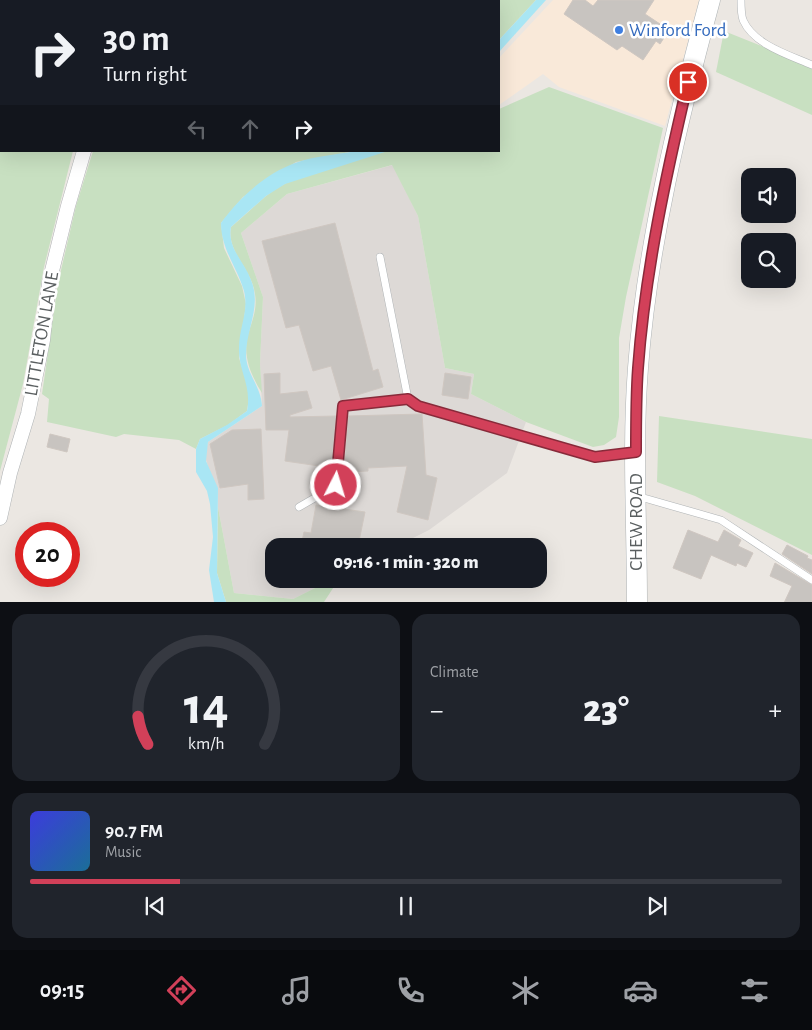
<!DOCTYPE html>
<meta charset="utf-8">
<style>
body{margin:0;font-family:"Alegreya Sans",sans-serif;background:#20242c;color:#f1f3f6;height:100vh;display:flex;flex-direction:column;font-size:19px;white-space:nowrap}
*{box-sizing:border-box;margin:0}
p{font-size:16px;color:#9ea1a6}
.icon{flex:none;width:28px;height:28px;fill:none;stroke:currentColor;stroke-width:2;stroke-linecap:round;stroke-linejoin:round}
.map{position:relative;height:602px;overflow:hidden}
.sheet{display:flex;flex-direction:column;gap:12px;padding:12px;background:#0d0f14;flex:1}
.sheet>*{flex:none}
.guide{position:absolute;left:0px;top:0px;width:500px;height:152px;box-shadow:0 5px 20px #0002;background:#171b24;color:#f1f3f6;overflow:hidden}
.buttons{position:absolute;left:741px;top:168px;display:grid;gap:10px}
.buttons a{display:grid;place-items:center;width:55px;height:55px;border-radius:10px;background:#171b24;box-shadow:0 5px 20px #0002;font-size:25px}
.speed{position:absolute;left:15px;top:522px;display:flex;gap:10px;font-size:25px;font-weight:700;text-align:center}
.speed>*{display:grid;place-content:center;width:65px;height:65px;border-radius:50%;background:#171b24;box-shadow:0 5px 20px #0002;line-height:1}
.speed .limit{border:8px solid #d22;background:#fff;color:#111}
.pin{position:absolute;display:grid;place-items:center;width:42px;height:42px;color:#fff;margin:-21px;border:2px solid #fff;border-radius:50%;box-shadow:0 1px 5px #0007}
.me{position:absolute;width:55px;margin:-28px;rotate:5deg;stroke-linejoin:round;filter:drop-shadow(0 0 4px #0008)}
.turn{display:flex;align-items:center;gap:18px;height:105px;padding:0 20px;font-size:22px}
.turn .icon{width:65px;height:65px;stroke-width:2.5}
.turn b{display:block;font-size:35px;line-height:42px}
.lanes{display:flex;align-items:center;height:48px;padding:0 20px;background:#0003;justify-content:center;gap:25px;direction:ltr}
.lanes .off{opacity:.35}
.big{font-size:38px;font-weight:800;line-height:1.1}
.sheet .card{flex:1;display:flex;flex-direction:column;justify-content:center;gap:8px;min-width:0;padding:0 18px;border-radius:15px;background:#20242c}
.sheet .dial{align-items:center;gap:0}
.dial svg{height:130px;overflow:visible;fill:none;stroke:#363941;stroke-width:7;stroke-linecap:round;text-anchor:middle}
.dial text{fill:#f1f3f6;stroke:none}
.song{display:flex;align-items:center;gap:15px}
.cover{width:60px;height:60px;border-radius:8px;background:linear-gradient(135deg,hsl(240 70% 55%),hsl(200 70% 35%))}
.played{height:5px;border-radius:2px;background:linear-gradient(90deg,#d24059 20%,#363941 20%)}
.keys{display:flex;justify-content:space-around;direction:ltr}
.heat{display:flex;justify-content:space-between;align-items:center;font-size:28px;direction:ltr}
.sheet .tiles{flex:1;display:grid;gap:12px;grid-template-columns:1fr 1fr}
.card:last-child{grid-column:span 2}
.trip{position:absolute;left:265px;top:538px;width:282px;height:50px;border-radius:15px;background:#171b24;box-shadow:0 5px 20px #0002;font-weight:800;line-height:50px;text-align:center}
.tabs{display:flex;height:80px;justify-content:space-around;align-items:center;background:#090b0e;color:#9ea1a6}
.tabs .icon{width:35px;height:35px}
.tabs .active{color:#d24059}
.tabs b{font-size:22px;color:#f1f3f6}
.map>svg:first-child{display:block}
.commercial{fill:#f9e9d9}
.industrial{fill:#ddd9d6}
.green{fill:#c8e0c1}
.water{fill:#a9e6f4}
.building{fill:#c8c4c0;stroke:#cfc7c1}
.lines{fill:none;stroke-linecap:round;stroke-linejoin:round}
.service-casing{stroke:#afb3b5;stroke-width:8}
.minor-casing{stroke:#afb3b5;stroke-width:15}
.secondary-casing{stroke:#aeb3b5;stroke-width:21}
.service{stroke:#fff;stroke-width:7}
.minor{stroke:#fff;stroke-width:14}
.secondary{stroke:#fff;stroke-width:20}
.route-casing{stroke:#882a3a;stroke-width:12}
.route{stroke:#d24059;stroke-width:9}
.shop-dot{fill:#3f7fe0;stroke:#fff;stroke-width:2}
.labels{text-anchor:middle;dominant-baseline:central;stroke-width:5;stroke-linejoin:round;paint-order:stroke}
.shop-label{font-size:19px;fill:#366cbe;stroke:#fff;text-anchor:start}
.street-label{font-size:19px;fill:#5a5f60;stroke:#fff}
</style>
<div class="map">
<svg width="812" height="603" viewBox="0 0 812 603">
<rect width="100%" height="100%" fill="#ebe7e2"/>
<path class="commercial" d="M553 0H699L665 126 559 87 543 74 499 105V58Z"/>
<path class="industrial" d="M393 165 418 216 445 368 474 374 471 394 526 422 507 473 429 530 397 546H274V579H333L293 599 234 593 218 507V489L209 471 205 456 208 442 262 406 260 364 263 297 241 233 287 194Z"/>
<g class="green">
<path d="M0 0 115 1H1V151H73L44 267 23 384 0 471Z"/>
<path d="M248 0H536L499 40V1Z"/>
<path d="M724 31 812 66V115L716 72Z"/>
<path d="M549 87 663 128 626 297 619 338V417L616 437 604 445 593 447 526 422 471 394 474 374 445 368 418 216 392 165 287 194 241 233 263 297 260 364 262 393C249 372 241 352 250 328 254 316 257 306 255 294 252 269 226 252 231 227 243 217 254 206 266 196 296 172 350 160 388 151H499V109Z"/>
<path d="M93 151H355L296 162 243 197 221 223 224 248 242 286 246 304 239 358 248 385 249 398 247 411 228 425 200 439 196 449 179 440 124 434 116 437 47 422 49 399 42 394 58 283 76 206Z"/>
<path d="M659 416 812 439V555L695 496 657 482Z"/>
<path d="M218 507 234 593 293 599 333 579H339L324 602H226L217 573Z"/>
</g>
<g class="water">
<path d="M536 0H546L499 52V40Z"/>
<path d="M355 151H388L285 184 266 196 231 227C227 248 244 261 251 280 262 307 246 328 246 356 247 375 261 386 262 406L208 442 206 461 218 488 217 573 226 602H214L209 570 213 537 210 504 207 491 196 472V449L200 439 227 425 247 411C252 385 238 371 239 348 239 327 249 312 244 291 237 267 221 249 221 223 239 198 265 174 295 163 313 156 336 155 355 151Z"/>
</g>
<g class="building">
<path d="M573 0H585L593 6 598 0H654L645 14 669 30 660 44 656 41 643 60 622 46 617 50 564 14Z"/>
<path d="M335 223 373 371 378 369 383 387 341 400 331 366 313 371 299 325 286 328 262 241Z"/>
<path d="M280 373V394L307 391 312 408 290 415V417L337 416 333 468 285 461 289 430H266L264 374Z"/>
<path d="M445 373 471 377 468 399 442 395Z"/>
<path d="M422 414 426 475 437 478 428 520 397 512 407 466 368 468V471L350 472 344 470 348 416Z"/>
<path d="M261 429 264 499 248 500V484L220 488 210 444 232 430Z"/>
<path d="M50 434 70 439 67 452 47 447Z"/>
<path d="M316 505 365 512 358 546H301L304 532 311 533Z"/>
<path d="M688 530 718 542 724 530 741 540 738 546 753 553 746 567 737 563 736 566 711 555 701 579 673 568Z"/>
<path d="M787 545 808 556 807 558 812 560V574L782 554Z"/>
<path d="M775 563 812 585V603H784L792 586 770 576Z"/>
</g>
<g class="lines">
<defs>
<g id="service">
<path d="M741 0C741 6 741 14 743 20 754 45 789 55 812 65"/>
<path d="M380 257 408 399 417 406 595 457 633 452"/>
<path d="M637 496 721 520 812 580"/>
<path d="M299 507 337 485 343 406 408 399"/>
</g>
<g id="minor">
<path d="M148 1V0"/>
<path d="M0 518 10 473 28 414 43 340 49 283 68 206 84 151"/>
</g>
<path id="secondary" d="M637 603C637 524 632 445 638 368 647 246 678 118 710 0"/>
</defs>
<use href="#service" class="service-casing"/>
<use href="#minor" class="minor-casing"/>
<use href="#secondary" class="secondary-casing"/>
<use href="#service" class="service"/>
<use href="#minor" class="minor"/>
<use href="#secondary" class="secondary"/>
</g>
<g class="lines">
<defs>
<path id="route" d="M336 485 343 406 408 399 418 406 595 457 636 452C636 424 636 395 638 368 645 272 666 175 688 82"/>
</defs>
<use href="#route" class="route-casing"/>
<use href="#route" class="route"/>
</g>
<circle class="shop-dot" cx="619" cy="30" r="5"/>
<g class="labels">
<g class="shop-label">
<text x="629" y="30">Winford Ford</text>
</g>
<g class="street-label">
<text transform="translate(42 334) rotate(-80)">LITTLETON LANE</text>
<text transform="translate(636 522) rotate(-90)">CHEW ROAD</text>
</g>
</g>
</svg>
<div class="buttons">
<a><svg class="icon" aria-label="sound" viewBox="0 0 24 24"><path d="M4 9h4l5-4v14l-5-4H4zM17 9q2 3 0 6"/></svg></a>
<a><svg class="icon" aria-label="search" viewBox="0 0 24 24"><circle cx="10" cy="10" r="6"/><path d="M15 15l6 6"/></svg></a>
</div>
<div class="speed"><div class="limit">20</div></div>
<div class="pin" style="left:688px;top:82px;background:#d93025"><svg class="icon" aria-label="arrive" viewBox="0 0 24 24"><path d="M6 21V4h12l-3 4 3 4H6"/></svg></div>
<svg class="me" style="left:336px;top:485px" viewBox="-20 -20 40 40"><circle r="17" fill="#d24059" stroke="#fff" stroke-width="3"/><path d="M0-11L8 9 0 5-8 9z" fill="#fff"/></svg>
<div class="trip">09:16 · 1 min · 320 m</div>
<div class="guide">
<div class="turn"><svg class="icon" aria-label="right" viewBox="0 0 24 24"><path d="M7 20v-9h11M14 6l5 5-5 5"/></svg><div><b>30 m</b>Turn right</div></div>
<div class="lanes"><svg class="icon off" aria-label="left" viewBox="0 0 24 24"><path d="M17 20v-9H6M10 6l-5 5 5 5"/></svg><svg class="icon off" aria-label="ahead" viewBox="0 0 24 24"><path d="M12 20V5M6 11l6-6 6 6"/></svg><svg class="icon" aria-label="right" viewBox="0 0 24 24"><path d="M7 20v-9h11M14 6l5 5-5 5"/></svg></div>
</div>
</div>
<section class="sheet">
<div class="tiles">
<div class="card dial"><svg viewBox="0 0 100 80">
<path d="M14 69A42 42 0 1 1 86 69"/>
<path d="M14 69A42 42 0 0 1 8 52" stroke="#d24059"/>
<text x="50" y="56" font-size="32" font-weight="700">14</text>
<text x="50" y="72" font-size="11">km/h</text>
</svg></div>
<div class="card"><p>Climate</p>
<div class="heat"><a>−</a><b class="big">23°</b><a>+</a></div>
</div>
<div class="card">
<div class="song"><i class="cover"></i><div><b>90.7 FM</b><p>Music</p></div></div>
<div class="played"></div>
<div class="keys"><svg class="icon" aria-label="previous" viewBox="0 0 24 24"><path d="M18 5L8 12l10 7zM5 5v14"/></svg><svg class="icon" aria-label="pause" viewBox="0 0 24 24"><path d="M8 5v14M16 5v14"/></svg><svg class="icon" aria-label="next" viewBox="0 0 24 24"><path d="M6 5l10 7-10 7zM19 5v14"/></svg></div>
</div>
</div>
</section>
<nav class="tabs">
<b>09:15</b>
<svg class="icon active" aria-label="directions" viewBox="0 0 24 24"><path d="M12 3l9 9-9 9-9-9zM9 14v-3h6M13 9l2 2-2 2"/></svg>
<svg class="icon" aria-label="music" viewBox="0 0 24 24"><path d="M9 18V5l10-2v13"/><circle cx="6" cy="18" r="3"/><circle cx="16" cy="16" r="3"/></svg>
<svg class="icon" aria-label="phone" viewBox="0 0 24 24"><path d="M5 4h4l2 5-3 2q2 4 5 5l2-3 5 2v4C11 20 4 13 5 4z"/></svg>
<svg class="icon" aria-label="climate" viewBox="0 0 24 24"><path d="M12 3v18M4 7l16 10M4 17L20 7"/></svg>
<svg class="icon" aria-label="car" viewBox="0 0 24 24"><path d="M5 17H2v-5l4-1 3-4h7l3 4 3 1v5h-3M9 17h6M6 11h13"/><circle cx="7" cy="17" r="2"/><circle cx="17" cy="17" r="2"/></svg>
<svg class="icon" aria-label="filters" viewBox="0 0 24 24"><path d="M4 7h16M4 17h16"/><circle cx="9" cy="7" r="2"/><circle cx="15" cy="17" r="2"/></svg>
</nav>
